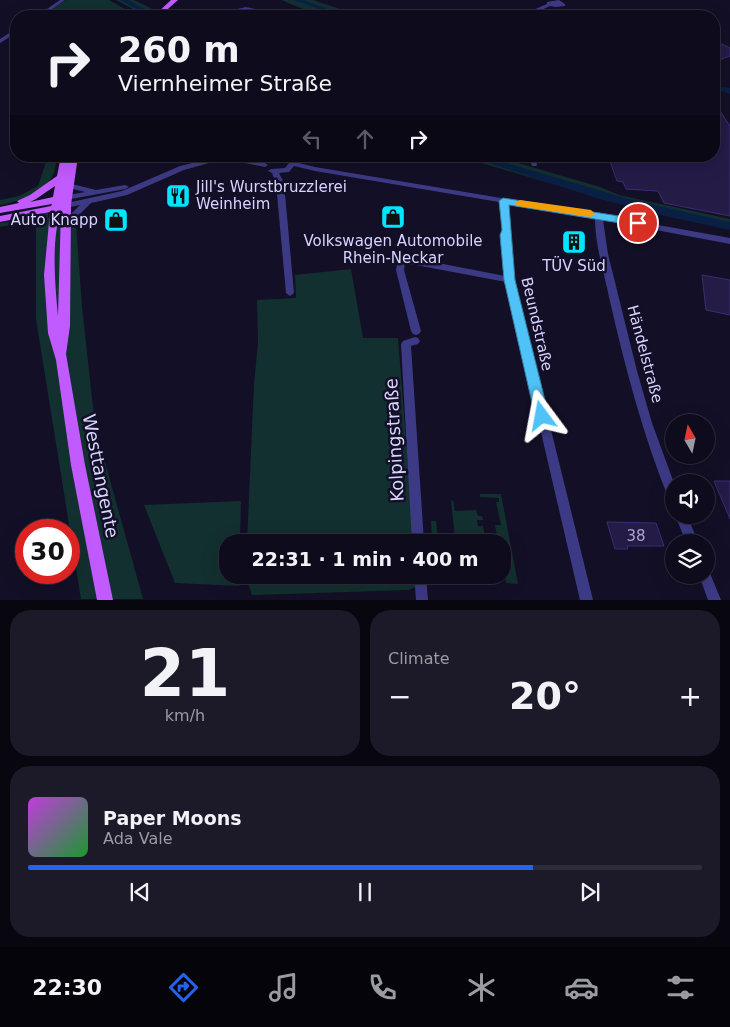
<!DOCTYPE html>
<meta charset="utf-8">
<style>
body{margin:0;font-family:"DejaVu Sans",sans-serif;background:#1c1929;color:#f1f3f6;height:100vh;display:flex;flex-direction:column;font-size:19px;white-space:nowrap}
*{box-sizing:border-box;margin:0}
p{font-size:16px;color:#9b9ba3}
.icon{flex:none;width:28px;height:28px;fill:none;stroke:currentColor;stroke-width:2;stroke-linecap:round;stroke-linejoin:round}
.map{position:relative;height:600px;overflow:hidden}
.side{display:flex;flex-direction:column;gap:10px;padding:10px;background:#08060f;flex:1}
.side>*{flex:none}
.banner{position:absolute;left:10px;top:10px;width:710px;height:152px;border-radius:20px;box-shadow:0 5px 20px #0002,0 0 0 1px #2e2b3b;background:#0e0b1c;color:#f1f3f6;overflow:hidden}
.needle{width:32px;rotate:351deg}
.fabs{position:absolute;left:665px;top:414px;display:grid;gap:10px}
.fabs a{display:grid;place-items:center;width:50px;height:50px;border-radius:50%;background:#0e0b1c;box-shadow:0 5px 20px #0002,0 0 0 1px #2e2b3b;font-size:25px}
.speed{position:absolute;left:15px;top:519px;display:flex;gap:10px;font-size:25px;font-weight:700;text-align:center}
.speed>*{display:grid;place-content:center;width:65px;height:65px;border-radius:50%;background:#0e0b1c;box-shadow:0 5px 20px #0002,0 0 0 1px #2e2b3b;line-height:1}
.speed .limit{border:8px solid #d22;background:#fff;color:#111}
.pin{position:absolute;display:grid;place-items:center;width:42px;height:42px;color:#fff;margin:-21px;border:2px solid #fff;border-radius:50%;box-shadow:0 1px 5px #0007}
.me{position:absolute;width:55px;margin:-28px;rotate:347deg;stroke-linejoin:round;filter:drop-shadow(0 0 4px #0008)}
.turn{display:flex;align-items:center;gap:18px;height:105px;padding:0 25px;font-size:22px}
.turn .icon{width:65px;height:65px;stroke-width:2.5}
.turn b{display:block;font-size:35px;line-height:42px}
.lanes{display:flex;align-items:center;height:48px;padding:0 25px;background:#0003;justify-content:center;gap:25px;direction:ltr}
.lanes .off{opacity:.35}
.big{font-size:38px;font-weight:700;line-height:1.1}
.side .widget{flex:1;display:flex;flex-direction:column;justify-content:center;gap:8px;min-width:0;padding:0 18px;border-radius:20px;background:#1c1929}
.side .dial{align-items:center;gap:0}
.dial b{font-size:65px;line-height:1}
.song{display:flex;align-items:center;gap:15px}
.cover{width:60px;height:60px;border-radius:8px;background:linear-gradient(135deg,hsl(290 70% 55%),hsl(130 70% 35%))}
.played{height:5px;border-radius:2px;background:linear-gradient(90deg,#2563eb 75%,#2e2b3b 75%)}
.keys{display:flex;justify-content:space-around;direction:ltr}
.heat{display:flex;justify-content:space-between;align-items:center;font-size:28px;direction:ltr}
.side .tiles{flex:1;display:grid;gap:10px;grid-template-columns:1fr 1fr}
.widget:last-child{grid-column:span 2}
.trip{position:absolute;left:219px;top:534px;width:292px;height:50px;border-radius:20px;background:#0e0b1c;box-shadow:0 5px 20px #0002,0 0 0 1px #2e2b3b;font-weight:700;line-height:50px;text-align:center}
.menu{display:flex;height:80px;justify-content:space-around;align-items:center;background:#06040b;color:#9b9ba3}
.menu .icon{width:35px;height:35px}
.menu .selected{color:#2563eb}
.menu b{font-size:22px;color:#f1f3f6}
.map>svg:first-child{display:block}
.green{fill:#12302f}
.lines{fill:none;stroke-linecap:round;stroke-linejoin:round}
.river{fill:#0a1f44;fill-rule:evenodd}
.building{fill:#241b47;stroke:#3b2d73}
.minor{fill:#3d3a85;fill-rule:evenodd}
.major{fill:#c25bff;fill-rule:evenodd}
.route{fill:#4fc3f7;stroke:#337fa1}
.slow{fill:#f59e0b}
.labels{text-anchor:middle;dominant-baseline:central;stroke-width:5;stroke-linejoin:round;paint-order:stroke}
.poi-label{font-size:15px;fill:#d9d4ff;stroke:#130f26}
.street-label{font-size:15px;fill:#d9d4ff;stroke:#130f26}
.near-number-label{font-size:15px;fill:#aca6d1}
.near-street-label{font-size:18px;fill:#d9d4ff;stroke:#130f26}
</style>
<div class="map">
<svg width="730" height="600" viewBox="0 0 730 600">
<rect width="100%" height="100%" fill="#130f26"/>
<g class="green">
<path d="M66 0H109L132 13 127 16H41Z"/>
<path d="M116 0H134L167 16H146Z"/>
<path d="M282 0H313L361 16C327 16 314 15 282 0Z"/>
<path d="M48 156H57C56 164 55 172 51 179 43 194 15 202 0 205V200L19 196 38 186Z"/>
<path d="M458 156H494L600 187 619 195 730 219V227L610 201Z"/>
<path d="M48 212V218L79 216 76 224 82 306 95 426 143 599H81L36 319V227L22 222 0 227V223L46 218 37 214Z"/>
<path d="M351 269 363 338H398L414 542H247L254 384 258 343 257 300 296 298 295 275Z"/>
<path d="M480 494H501L518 584 506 583 503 562 502 542 432 541 431 521H436L438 538H455L451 500 453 501 455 511 476 510 478 516H482L483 520H477L478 526H483L485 536H497L495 525H501L496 502H499V498L480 497Z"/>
<path d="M241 501 240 542H228V575H239V586L175 583 144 505Z"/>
<path d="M245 575H417V586L409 590 252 595Z"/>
</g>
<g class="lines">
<g class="river">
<path d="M120 0H128L158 16H150Z"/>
<path d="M294 0H303L347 16H338Z"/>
<path d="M718 86 730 88V94L718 90Z"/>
<path d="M467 156H483L632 200 730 222V230L665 216 596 198Z"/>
</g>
</g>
<g class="building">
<path d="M714 40 730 48V56L714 62Z"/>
<path d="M714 102 730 126V216L664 203 658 191 626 189 623 182 617 181 608 156H714Z"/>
<path d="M565 236 581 238 582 247 566 245Z"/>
<path d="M702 275 730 280V315L706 310Z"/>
<path d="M714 481H730V519Z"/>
<path d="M607 522 656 523 664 546H627L628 549H615Z"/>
</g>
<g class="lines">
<g class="minor">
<path d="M60 0H65L42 16H37Z"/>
<path d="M559 0 565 4V6L555 7 550 6 537 12 532 16H527L533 10 547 4V2Z"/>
<path d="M246 7 260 10 261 16H257L256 12C247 9 238 9 231 16H227L233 10Z"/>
<path d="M14 30H16V33L0 43V39Z"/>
<path d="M250 156H271L273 158C268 162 255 159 250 156Z"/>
<path d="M282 156H290L295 162 315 167 596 214 599 212 603 215 730 238V244L603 220 608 254 637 371 652 423 674 483V504L670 502C643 436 625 367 609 297 604 272 595 245 595 219L507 203 511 230 509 235 514 280 593 600H580L506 282 405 263 404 270 421 331 419 334 416 335 413 334 411 331 396 270 398 259 402 256 505 276 501 235 503 230 499 202 315 171 294 166 289 172 279 173 284 183 294 293 290 296 286 293 276 183 272 173 268 171 271 169 285 168 289 163Z"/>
<path d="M529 156H535L537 165 536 166H532Z"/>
<path d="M236 157 265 163 268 165 265 167 236 161 209 163 184 170 127 195 91 203 67 227H61L60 225 80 205 65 208H62V204L122 191 180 166 209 159Z"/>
<path d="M65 183H68L96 190 125 185 129 187 125 189 66 200 62 198 63 196 85 192 65 187Z"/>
<path d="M415 337 418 338 420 341 418 344 411 346 424 542H412L401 344 403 341Z"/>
<path d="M675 515H687L698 542H686Z"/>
<path d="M706 569 709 571 721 600H708L699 575H706Z"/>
<path d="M414 575H426L428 600H416Z"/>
</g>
<g class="major">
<path d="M171 0H178L160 16H154Z"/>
<path d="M61 156H69L68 162 70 156H78L71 205 70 326 66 354 85 465 113 600H97L71 465 56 360 48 333 44 275 50 212 0 222V216L51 206 52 204 0 213V207L19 203 17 201 30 195 57 176ZM55 186 53 197 30 202 36 199ZM61 210 58 316C55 285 51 240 61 210Z"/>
</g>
</g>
<path class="route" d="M503 198 638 219 643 223 638 226 509 205 515 280 549 416 547 420 542 422 537 420 535 416 504 280 500 235 502 230 499 201Z"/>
<path class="slow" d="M520 200 591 210 595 214 591 217 517 206 515 203Z"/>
<defs>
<symbol id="restaurant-square" viewBox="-11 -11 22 22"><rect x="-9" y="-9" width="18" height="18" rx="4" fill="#00e5ff" stroke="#130f26"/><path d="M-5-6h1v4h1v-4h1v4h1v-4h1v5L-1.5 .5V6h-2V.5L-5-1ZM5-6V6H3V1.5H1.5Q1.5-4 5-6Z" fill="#111"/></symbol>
<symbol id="shop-square" viewBox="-11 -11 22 22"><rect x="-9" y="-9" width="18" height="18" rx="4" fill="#00e5ff" stroke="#130f26"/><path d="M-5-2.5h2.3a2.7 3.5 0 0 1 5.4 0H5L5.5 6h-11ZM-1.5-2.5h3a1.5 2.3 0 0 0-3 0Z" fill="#111"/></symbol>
<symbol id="building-square" viewBox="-11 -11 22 22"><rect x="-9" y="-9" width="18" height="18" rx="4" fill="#00e5ff" stroke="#130f26"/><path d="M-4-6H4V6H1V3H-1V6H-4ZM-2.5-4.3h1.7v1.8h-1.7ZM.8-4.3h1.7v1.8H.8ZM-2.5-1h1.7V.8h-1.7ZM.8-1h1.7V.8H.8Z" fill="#111"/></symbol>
</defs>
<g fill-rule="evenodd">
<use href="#restaurant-square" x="164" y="182" width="28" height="28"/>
<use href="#shop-square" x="379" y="203" width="28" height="28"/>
<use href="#shop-square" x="102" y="206" width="28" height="28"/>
<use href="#building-square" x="560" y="228" width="28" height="28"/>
</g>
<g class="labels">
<g class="poi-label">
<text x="196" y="187" text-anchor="start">Jill's Wurstbruzzlerei<tspan x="196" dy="17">Weinheim</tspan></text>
<text x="98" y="220" text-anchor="end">Auto Knapp</text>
<text x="393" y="241">Volkswagen Automobile<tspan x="393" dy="17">Rhein-Neckar</tspan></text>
<text x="574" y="266">TÜV Süd</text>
</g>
<g class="street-label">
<text transform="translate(537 324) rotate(77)">Beundstraße</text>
<text transform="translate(645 354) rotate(75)">Händelstraße</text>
</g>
<g class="near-number-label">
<text x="636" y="536">38</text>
</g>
<g class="near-street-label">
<text transform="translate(394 440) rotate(-93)">Kolpingstraße</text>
<text transform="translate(101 476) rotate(79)">Westtangente</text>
</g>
</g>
</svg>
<div class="fabs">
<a><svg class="needle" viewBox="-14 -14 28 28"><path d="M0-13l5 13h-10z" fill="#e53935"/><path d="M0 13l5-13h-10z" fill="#9b9ba3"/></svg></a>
<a><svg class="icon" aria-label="sound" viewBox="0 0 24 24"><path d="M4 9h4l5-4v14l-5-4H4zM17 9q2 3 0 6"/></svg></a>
<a><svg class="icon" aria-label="layers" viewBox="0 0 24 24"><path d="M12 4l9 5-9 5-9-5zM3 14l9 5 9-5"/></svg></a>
</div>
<div class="speed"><div class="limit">30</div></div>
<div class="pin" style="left:638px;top:223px;background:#d93025"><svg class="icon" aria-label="arrive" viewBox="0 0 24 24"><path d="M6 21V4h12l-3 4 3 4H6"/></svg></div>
<svg class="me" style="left:542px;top:416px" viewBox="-20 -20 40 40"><path d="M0-17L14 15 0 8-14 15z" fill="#4fc3f7" stroke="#fff" stroke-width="4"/></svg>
<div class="trip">22:31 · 1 min · 400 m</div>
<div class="banner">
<div class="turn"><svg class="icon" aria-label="right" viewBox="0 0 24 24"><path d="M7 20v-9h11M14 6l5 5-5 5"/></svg><div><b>260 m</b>Viernheimer Straße</div></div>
<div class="lanes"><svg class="icon off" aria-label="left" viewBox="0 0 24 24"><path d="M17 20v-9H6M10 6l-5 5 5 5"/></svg><svg class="icon off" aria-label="ahead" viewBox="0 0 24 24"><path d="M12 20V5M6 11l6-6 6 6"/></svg><svg class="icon" aria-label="right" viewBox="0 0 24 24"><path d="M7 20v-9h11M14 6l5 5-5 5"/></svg></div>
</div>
</div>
<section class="side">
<div class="tiles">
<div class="widget dial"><b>21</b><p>km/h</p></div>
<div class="widget"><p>Climate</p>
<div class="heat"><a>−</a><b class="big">20°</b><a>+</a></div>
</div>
<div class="widget">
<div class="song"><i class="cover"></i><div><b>Paper Moons</b><p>Ada Vale</p></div></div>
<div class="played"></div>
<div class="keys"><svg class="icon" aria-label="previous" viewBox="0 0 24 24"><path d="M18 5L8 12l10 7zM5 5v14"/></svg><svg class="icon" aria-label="pause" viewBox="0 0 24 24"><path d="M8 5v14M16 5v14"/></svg><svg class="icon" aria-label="next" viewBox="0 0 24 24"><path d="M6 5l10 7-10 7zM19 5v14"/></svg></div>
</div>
</div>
</section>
<nav class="menu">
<b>22:30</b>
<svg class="icon selected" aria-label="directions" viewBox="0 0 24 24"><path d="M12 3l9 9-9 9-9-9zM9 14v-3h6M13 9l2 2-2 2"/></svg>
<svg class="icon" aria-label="music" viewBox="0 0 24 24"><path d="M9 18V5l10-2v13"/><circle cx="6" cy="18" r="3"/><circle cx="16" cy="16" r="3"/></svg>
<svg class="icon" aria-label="phone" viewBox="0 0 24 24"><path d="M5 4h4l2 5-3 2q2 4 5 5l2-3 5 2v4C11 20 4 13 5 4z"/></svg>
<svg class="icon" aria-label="climate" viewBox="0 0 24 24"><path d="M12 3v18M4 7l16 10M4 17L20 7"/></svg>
<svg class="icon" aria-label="car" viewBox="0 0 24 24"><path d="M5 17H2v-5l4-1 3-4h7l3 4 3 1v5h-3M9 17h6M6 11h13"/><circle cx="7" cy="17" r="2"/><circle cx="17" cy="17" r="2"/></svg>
<svg class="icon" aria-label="filters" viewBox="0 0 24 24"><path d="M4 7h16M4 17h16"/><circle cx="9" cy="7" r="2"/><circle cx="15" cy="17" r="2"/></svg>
</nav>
